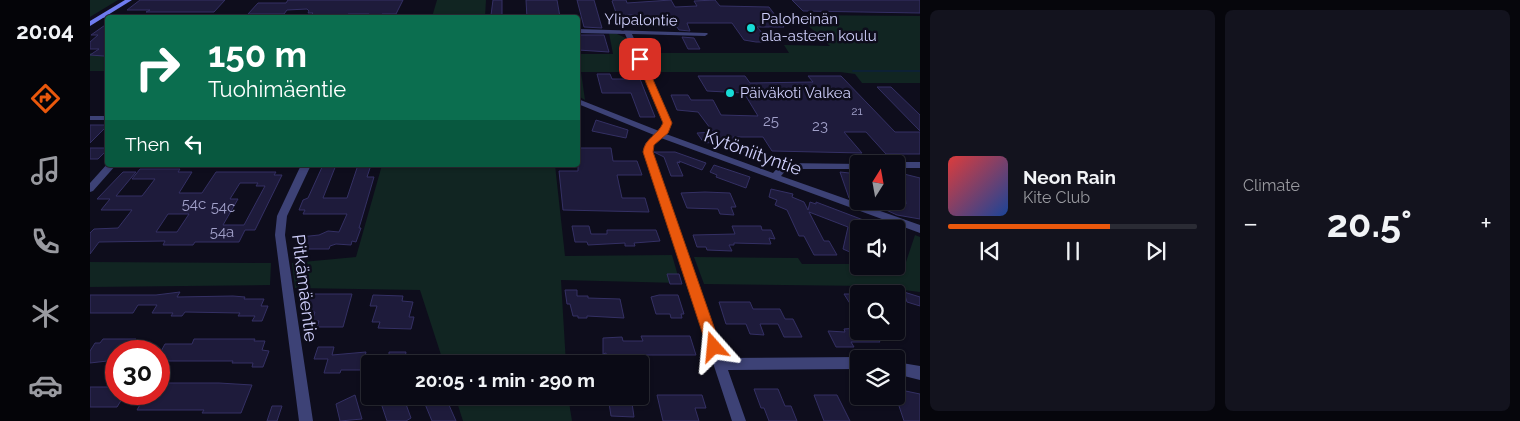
<!DOCTYPE html>
<meta charset="utf-8">
<style>
body{margin:0;font-family:Raleway,sans-serif;background:#13131e;color:#f1f3f6;height:100vh;display:flex;flex-direction:column;font-size:19px;white-space:nowrap}
*{box-sizing:border-box;margin:0}
p{font-size:16px;color:#999aa0}
.icon{flex:none;width:28px;height:28px;fill:none;stroke:currentColor;stroke-width:2;stroke-linecap:round;stroke-linejoin:round}
.map{position:relative;flex:1;overflow:hidden}
.sheet{display:flex;flex-direction:column;gap:10px;padding:10px;background:#06060c;width:600px}
.sheet>*{flex:none}
.hud{position:absolute;left:15px;top:15px;width:475px;height:152px;border-radius:5px;box-shadow:0 1px 4px #0004,0 0 0 1px #2a2b34;background:#0b6e4f;color:#fff;overflow:hidden}
.needle{width:32px;rotate:11deg}
.tools{position:absolute;left:760px;top:155px;display:grid;gap:10px}
.tools a{display:grid;place-items:center;width:55px;height:55px;border-radius:5px;background:#0a0a15;box-shadow:0 1px 4px #0004,0 0 0 1px #2a2b34;font-size:25px}
.speed{position:absolute;left:15px;top:340px;display:flex;gap:10px;font-size:25px;font-weight:700;text-align:center}
.speed>*{display:grid;place-content:center;width:65px;height:65px;border-radius:50%;background:#0a0a15;box-shadow:0 1px 4px #0004,0 0 0 1px #2a2b34;line-height:1}
.speed .limit{border:8px solid #d22;background:#fff;color:#111}
.pin{position:absolute;display:grid;place-items:center;width:42px;height:42px;color:#fff;margin:-21px;border-radius:10px;box-shadow:0 2px 8px #0006}
.me{position:absolute;width:55px;margin:-28px;rotate:342deg;stroke-linejoin:round;filter:drop-shadow(0 0 4px #0008)}
.turn{display:flex;align-items:center;gap:18px;height:105px;padding:0 20px;font-size:22px}
.turn .icon{width:65px;height:65px;stroke-width:2.5}
.turn b{display:block;font-size:35px;line-height:42px}
.then{display:flex;align-items:center;height:48px;padding:0 20px;background:#0003;gap:10px;font-size:19px}
.big{font-size:38px;font-weight:700;line-height:1.1}
.sheet .card{flex:1;display:flex;flex-direction:column;justify-content:center;gap:8px;min-width:0;padding:0 18px;border-radius:8px;background:#13131e}
.song{display:flex;align-items:center;gap:15px}
.cover{width:60px;height:60px;border-radius:8px;background:linear-gradient(135deg,hsl(0 70% 55%),hsl(220 70% 35%))}
.played{height:5px;border-radius:2px;background:linear-gradient(90deg,#ea580c 65%,#2a2b34 65%)}
.keys{display:flex;justify-content:space-around;direction:ltr}
.heat{display:flex;justify-content:space-between;align-items:center;font-size:28px;direction:ltr}
.sheet .tiles{flex:1;display:grid;gap:10px;grid-template-columns:repeat(2,1fr)}
.trip{position:absolute;left:271px;top:355px;width:288px;height:50px;border-radius:5px;background:#0a0a15;box-shadow:0 1px 4px #0004,0 0 0 1px #2a2b34;font-weight:700;line-height:50px;text-align:center}
main{display:flex;flex:1;min-height:0}
.menu{display:flex;flex-direction:column;width:90px;justify-content:space-around;align-items:center;background:#040408;color:#999aa0}
.menu .icon{width:35px;height:35px}
.menu .on{color:#ea580c}
.menu b{font-size:22px;color:#f1f3f6}
.map>svg:first-child{display:block}
.green{fill:#112522}
.lines{fill:none;stroke-linecap:round;stroke-linejoin:round}
.stream{stroke:#0d2135;stroke-width:2}
.building{fill:#1e1b3b;stroke:#343064;fill-rule:evenodd}
.minor{fill:#3d4276;fill-rule:evenodd}
.secondary{fill:#6f7cf0;fill-rule:evenodd}
.route{fill:#ea580c;stroke:#983908}
.poi-dot{fill:#17dcd7;stroke:#0e0d1c;stroke-width:2}
.labels{text-anchor:middle;dominant-baseline:central;stroke-width:5;stroke-linejoin:round;paint-order:stroke}
.far-number-label{font-size:12px;fill:#a2a1ca}
.far-poi-label{font-size:15px;fill:#cecefa;stroke:#0e0d1c;text-anchor:start}
.far-street-label{font-size:15px;fill:#cecefa;stroke:#0e0d1c}
.number-label{font-size:15px;fill:#a2a1ca}
.street-label{font-size:18px;fill:#cecefa;stroke:#0e0d1c}
</style>
<main>
<nav class="menu">
<b>20:04</b>
<svg class="icon on" aria-label="directions" viewBox="0 0 24 24"><path d="M12 3l9 9-9 9-9-9zM9 14v-3h6M13 9l2 2-2 2"/></svg>
<svg class="icon" aria-label="music" viewBox="0 0 24 24"><path d="M9 18V5l10-2v13"/><circle cx="6" cy="18" r="3"/><circle cx="16" cy="16" r="3"/></svg>
<svg class="icon" aria-label="phone" viewBox="0 0 24 24"><path d="M5 4h4l2 5-3 2q2 4 5 5l2-3 5 2v4C11 20 4 13 5 4z"/></svg>
<svg class="icon" aria-label="climate" viewBox="0 0 24 24"><path d="M12 3v18M4 7l16 10M4 17L20 7"/></svg>
<svg class="icon" aria-label="car" viewBox="0 0 24 24"><path d="M5 17H2v-5l4-1 3-4h7l3 4 3 1v5h-3M9 17h6M6 11h13"/><circle cx="7" cy="17" r="2"/><circle cx="17" cy="17" r="2"/></svg>
</nav>
<div class="map">
<svg width="830" height="421" viewBox="0 0 830 421">
<rect width="100%" height="100%" fill="#0e0d1c"/>
<g class="green">
<path d="M0 0H28L0 17Z"/>
<path d="M347 0H396L395 17H342Z"/>
<path d="M707 15 830 16V83H772L765 74 750 72H564L557 53H699L694 45 740 46Z"/>
<path d="M519 33 527 34 538 39 551 72H491L495 100 488 96V54H523Z"/>
<rect x="0" y="53" width="17" height="18"/>
<path d="M292 165H465L475 256 582 255 590 283 471 280 476 364H354L330 290 205 288 202 263 266 257Z"/>
<path d="M825 235 830 237V292L780 286 614 284 604 257 708 258 712 264H769V266H806V263L816 262Z"/>
<path d="M0 262 181 263 180 285 0 287Z"/>
<path d="M365 396H478L482 421H373Z"/>
</g>
<g class="lines">
<path class="stream" d="M763 71H830"/>
</g>
<g class="building">
<path d="M50 0H135L124 12H56L60 10H37Z"/>
<path d="M198 0H313L306 14H292L290 18H280L279 14H258L257 18H224L220 16 223 13H218L219 11 217 9 197 10 194 14H158L168 3H196Z"/>
<path d="M403 0H412V15H401Z"/>
<path d="M436 0H467L470 17 437 18Z"/>
<path d="M487 0H504L512 28 494 27Z"/>
<path d="M524 0H536L537 3 581 0 585 7 607 6 604 1 625 0 630 6 679 7 694 27H667L680 42H666L654 40 642 23H597L600 31 589 30 587 27 560 26 553 15H535L539 24H530L522 1Z"/>
<path d="M702 0H830V13L713 11Z"/>
<path d="M18 23V53L14 56 0 55 9 49H0V42L8 35H1Z"/>
<path d="M488 35H514L519 52 488 50Z"/>
<path d="M592 37 604 38 610 49H598Z"/>
<path d="M507 74H520L522 79H550L565 117H550L541 93H512Z"/>
<path d="M608 76H655L660 83 723 82 718 76H751L805 132H830V154H796L776 132H754L772 153 682 151 673 137H643L655 152 642 153 639 150H635L629 142 614 143 607 133 623 132 608 112 587 110 581 95H598L601 100H623L631 115 668 116 654 93 617 91Z"/>
<path d="M787 87H801L830 115V131Z"/>
<path d="M506 120 538 130 536 138 502 131Z"/>
<path d="M0 125H18L0 143Z"/>
<path d="M0 148H18V149L8 159H0Z"/>
<path d="M488 148H521L523 161H547L552 175H527L532 198H555L559 212 473 210 469 171H488Z"/>
<path d="M564 152H585L616 163 612 170 589 161 590 163 587 162 593 176H581L574 157Z"/>
<path d="M233 165H246L233 198H257L268 165H281L277 177H284L269 228H271L266 242 262 241 261 245 246 244 240 246 239 249H204L210 237 229 235 238 231 249 232 257 214H213L215 210H209L213 200 218 198Z"/>
<path d="M624 165 660 177 656 188 626 177 627 175 620 172Z"/>
<path d="M50 169H90L88 172H102L89 193H112L126 172H186L184 175H192L165 230H155L149 242H105L103 245H73L75 241 9 242 0 254V233L4 229 28 228 42 210H11L20 199H7L33 172H46L26 196H52L65 179H42ZM150 183H168L166 186H175L154 225H133L148 199H140ZM78 214H99L87 232H66Z"/>
<path d="M750 172 769 174V201L759 198Z"/>
<path d="M806 172 830 178V219L807 215 794 209 791 201 816 204 814 185 806 183Z"/>
<path d="M681 189 703 194 702 197 714 202 718 210 720 202 726 204V202L797 229H777L769 226V256L753 249 758 227 719 212 734 241H739L747 255H724L714 236H709L697 210 685 205 687 200 679 197Z"/>
<path d="M615 192 640 193 646 207H641L644 215 630 214 628 209 597 208 591 193Z"/>
<path d="M482 226H499L501 234H517V230H566L570 241 544 243 545 246H535V243L498 245 497 242H485Z"/>
<path d="M642 226H671L672 230H681L685 239 679 238 681 244 644 243V245H639L642 251 617 250 616 247H607L603 235 645 234Z"/>
<path d="M577 274H589L592 284H580Z"/>
<path d="M475 290H487V296H498V298L530 299 534 318 497 316V318H488V316H483L480 304H477Z"/>
<path d="M90 292 87 297 143 296 155 297 154 299H174L171 306H178L172 321H162L165 316H148L150 313 95 312 92 316H81L83 313H62L67 305H48L43 313H0V295H66Z"/>
<path d="M814 292 830 297V306L817 302Z"/>
<path d="M215 294H262L253 327H227L229 321H222L225 312H218L221 303H212Z"/>
<path d="M754 294H769V318Z"/>
<path d="M283 295 313 296 312 301 323 302 319 317H324L321 329 288 328 290 322H282L287 306H280Z"/>
<path d="M569 295H588L594 314H591L592 318H581L580 314H566L561 297Z"/>
<path d="M629 302H660L663 309H690L695 319H703L712 337H694L688 324H670L674 335 660 334 656 324H636Z"/>
<path d="M769 328V331H783L790 342H761L764 347H746L738 331 755 332 754 329Z"/>
<path d="M551 336H600L606 355H556L558 363 518 364 516 353 513 354V338L532 337 533 341H553Z"/>
<path d="M13 339H46L39 351H26V360L0 363V351L5 343H10Z"/>
<path d="M104 339H165L164 341H175L172 350 179 351 173 367H162L163 363H142L143 361H69V355L75 344H102Z"/>
<path d="M228 347H244L242 355 276 352 275 356H299V352H316L314 364H280V370H251L250 373H234L238 359H224Z"/>
<path d="M69 383H129L162 385 151 413H112L114 410H47L56 394H69Z"/>
<path d="M0 387H26V394H35L27 407H0Z"/>
<path d="M664 389H688L695 406H701L707 421H679L674 408H671Z"/>
<path d="M806 389 830 394V421H814L806 397Z"/>
<path d="M265 395 272 419 250 421 246 404Z"/>
<path d="M567 395H612L616 408H605L609 421H573Z"/>
<path d="M724 395H747L760 421H734Z"/>
<path d="M306 396H313L321 418 316 421H297L291 403Z"/>
<path d="M350 396H355L366 421H342L335 404Z"/>
<path d="M518 396H541L544 417 521 416Z"/>
<path d="M182 406H192L187 421H177Z"/>
</g>
<g class="lines">
<g class="minor">
<path d="M10 15 61 16 64 18H12L10 17Z"/>
<path d="M488 29 617 33 618 34 615 36 542 34 582 123 576 134 683 173 691 164 694 163 772 164H769V169H697L691 176 830 225V233L571 138 563 145 562 152 634 358 769 357 774 359H769V369L638 370 656 421H642L554 152 555 144 564 135 488 104V99L569 131 574 123 535 34 488 33Z"/>
<rect x="0" y="116" width="18" height="4"/>
<path d="M806 162H830V168H806V164H802Z"/>
<path d="M18 163V165H26L3 191 0 192V183Z"/>
<path d="M211 165H221L197 216 195 235 223 421H209L185 235 187 216Z"/>
<path d="M806 362 830 366V380L806 374Z"/>
</g>
<path class="secondary" d="M35 0H42L0 26V21Z"/>
</g>
<path class="route" d="M550 57 554 59 582 123 578 133 564 145 563 152 631 347 629 352 624 354 619 352 617 347 553 152C555 138 568 135 573 123L546 59Z"/>
<g class="poi-dot">
<circle cx="661" cy="28" r="5"/>
<circle cx="640" cy="93" r="5"/>
</g>
<g class="labels">
<g class="far-number-label">
<text x="767" y="111">21</text>
</g>
<g class="far-poi-label">
<text x="671" y="19">Paloheinän<tspan x="671" dy="17">ala-asteen koulu</tspan></text>
<text x="650" y="93">Päiväkoti Valkea</text>
</g>
<g class="far-street-label">
<text transform="translate(551 20) rotate(1)">Ylipalontie</text>
</g>
<g class="number-label">
<text x="681" y="121">25</text>
<text x="730" y="126">23</text>
<text x="104" y="204">54c</text>
<text x="133" y="207">54c</text>
<text x="132" y="232">54a</text>
</g>
<g class="street-label">
<text transform="translate(663 152) rotate(20)">Kytöniityntie</text>
<text transform="translate(215 288) rotate(83)">Pitkämäentie</text>
</g>
</g>
</svg>
<div class="tools">
<a><svg class="needle" viewBox="-14 -14 28 28"><path d="M0-13l5 13h-10z" fill="#e53935"/><path d="M0 13l5-13h-10z" fill="#999aa0"/></svg></a>
<a><svg class="icon" aria-label="sound" viewBox="0 0 24 24"><path d="M4 9h4l5-4v14l-5-4H4zM17 9q2 3 0 6"/></svg></a>
<a><svg class="icon" aria-label="search" viewBox="0 0 24 24"><circle cx="10" cy="10" r="6"/><path d="M15 15l6 6"/></svg></a>
<a><svg class="icon" aria-label="layers" viewBox="0 0 24 24"><path d="M12 4l9 5-9 5-9-5zM3 14l9 5 9-5"/></svg></a>
</div>
<div class="speed"><div class="limit">30</div></div>
<div class="pin" style="left:550px;top:59px;background:#d93025"><svg class="icon" aria-label="arrive" viewBox="0 0 24 24"><path d="M6 21V4h12l-3 4 3 4H6"/></svg></div>
<svg class="me" style="left:624px;top:347px" viewBox="-20 -20 40 40"><path d="M0-17L14 15 0 8-14 15z" fill="#ea580c" stroke="#fff" stroke-width="4"/></svg>
<div class="trip">20:05 · 1 min · 290 m</div>
<div class="hud">
<div class="turn"><svg class="icon" aria-label="right" viewBox="0 0 24 24"><path d="M7 20v-9h11M14 6l5 5-5 5"/></svg><div><b>150 m</b>Tuohimäentie</div></div>
<div class="then">Then<svg class="icon" aria-label="left" viewBox="0 0 24 24"><path d="M17 20v-9H6M10 6l-5 5 5 5"/></svg></div>
</div>
</div>
<section class="sheet">
<div class="tiles">
<div class="card">
<div class="song"><i class="cover"></i><div><b>Neon Rain</b><p>Kite Club</p></div></div>
<div class="played"></div>
<div class="keys"><svg class="icon" aria-label="previous" viewBox="0 0 24 24"><path d="M18 5L8 12l10 7zM5 5v14"/></svg><svg class="icon" aria-label="pause" viewBox="0 0 24 24"><path d="M8 5v14M16 5v14"/></svg><svg class="icon" aria-label="next" viewBox="0 0 24 24"><path d="M6 5l10 7-10 7zM19 5v14"/></svg></div>
</div>
<div class="card"><p>Climate</p>
<div class="heat"><a>−</a><b class="big">20.5°</b><a>+</a></div>
</div>
</div>
</section>
</main>
